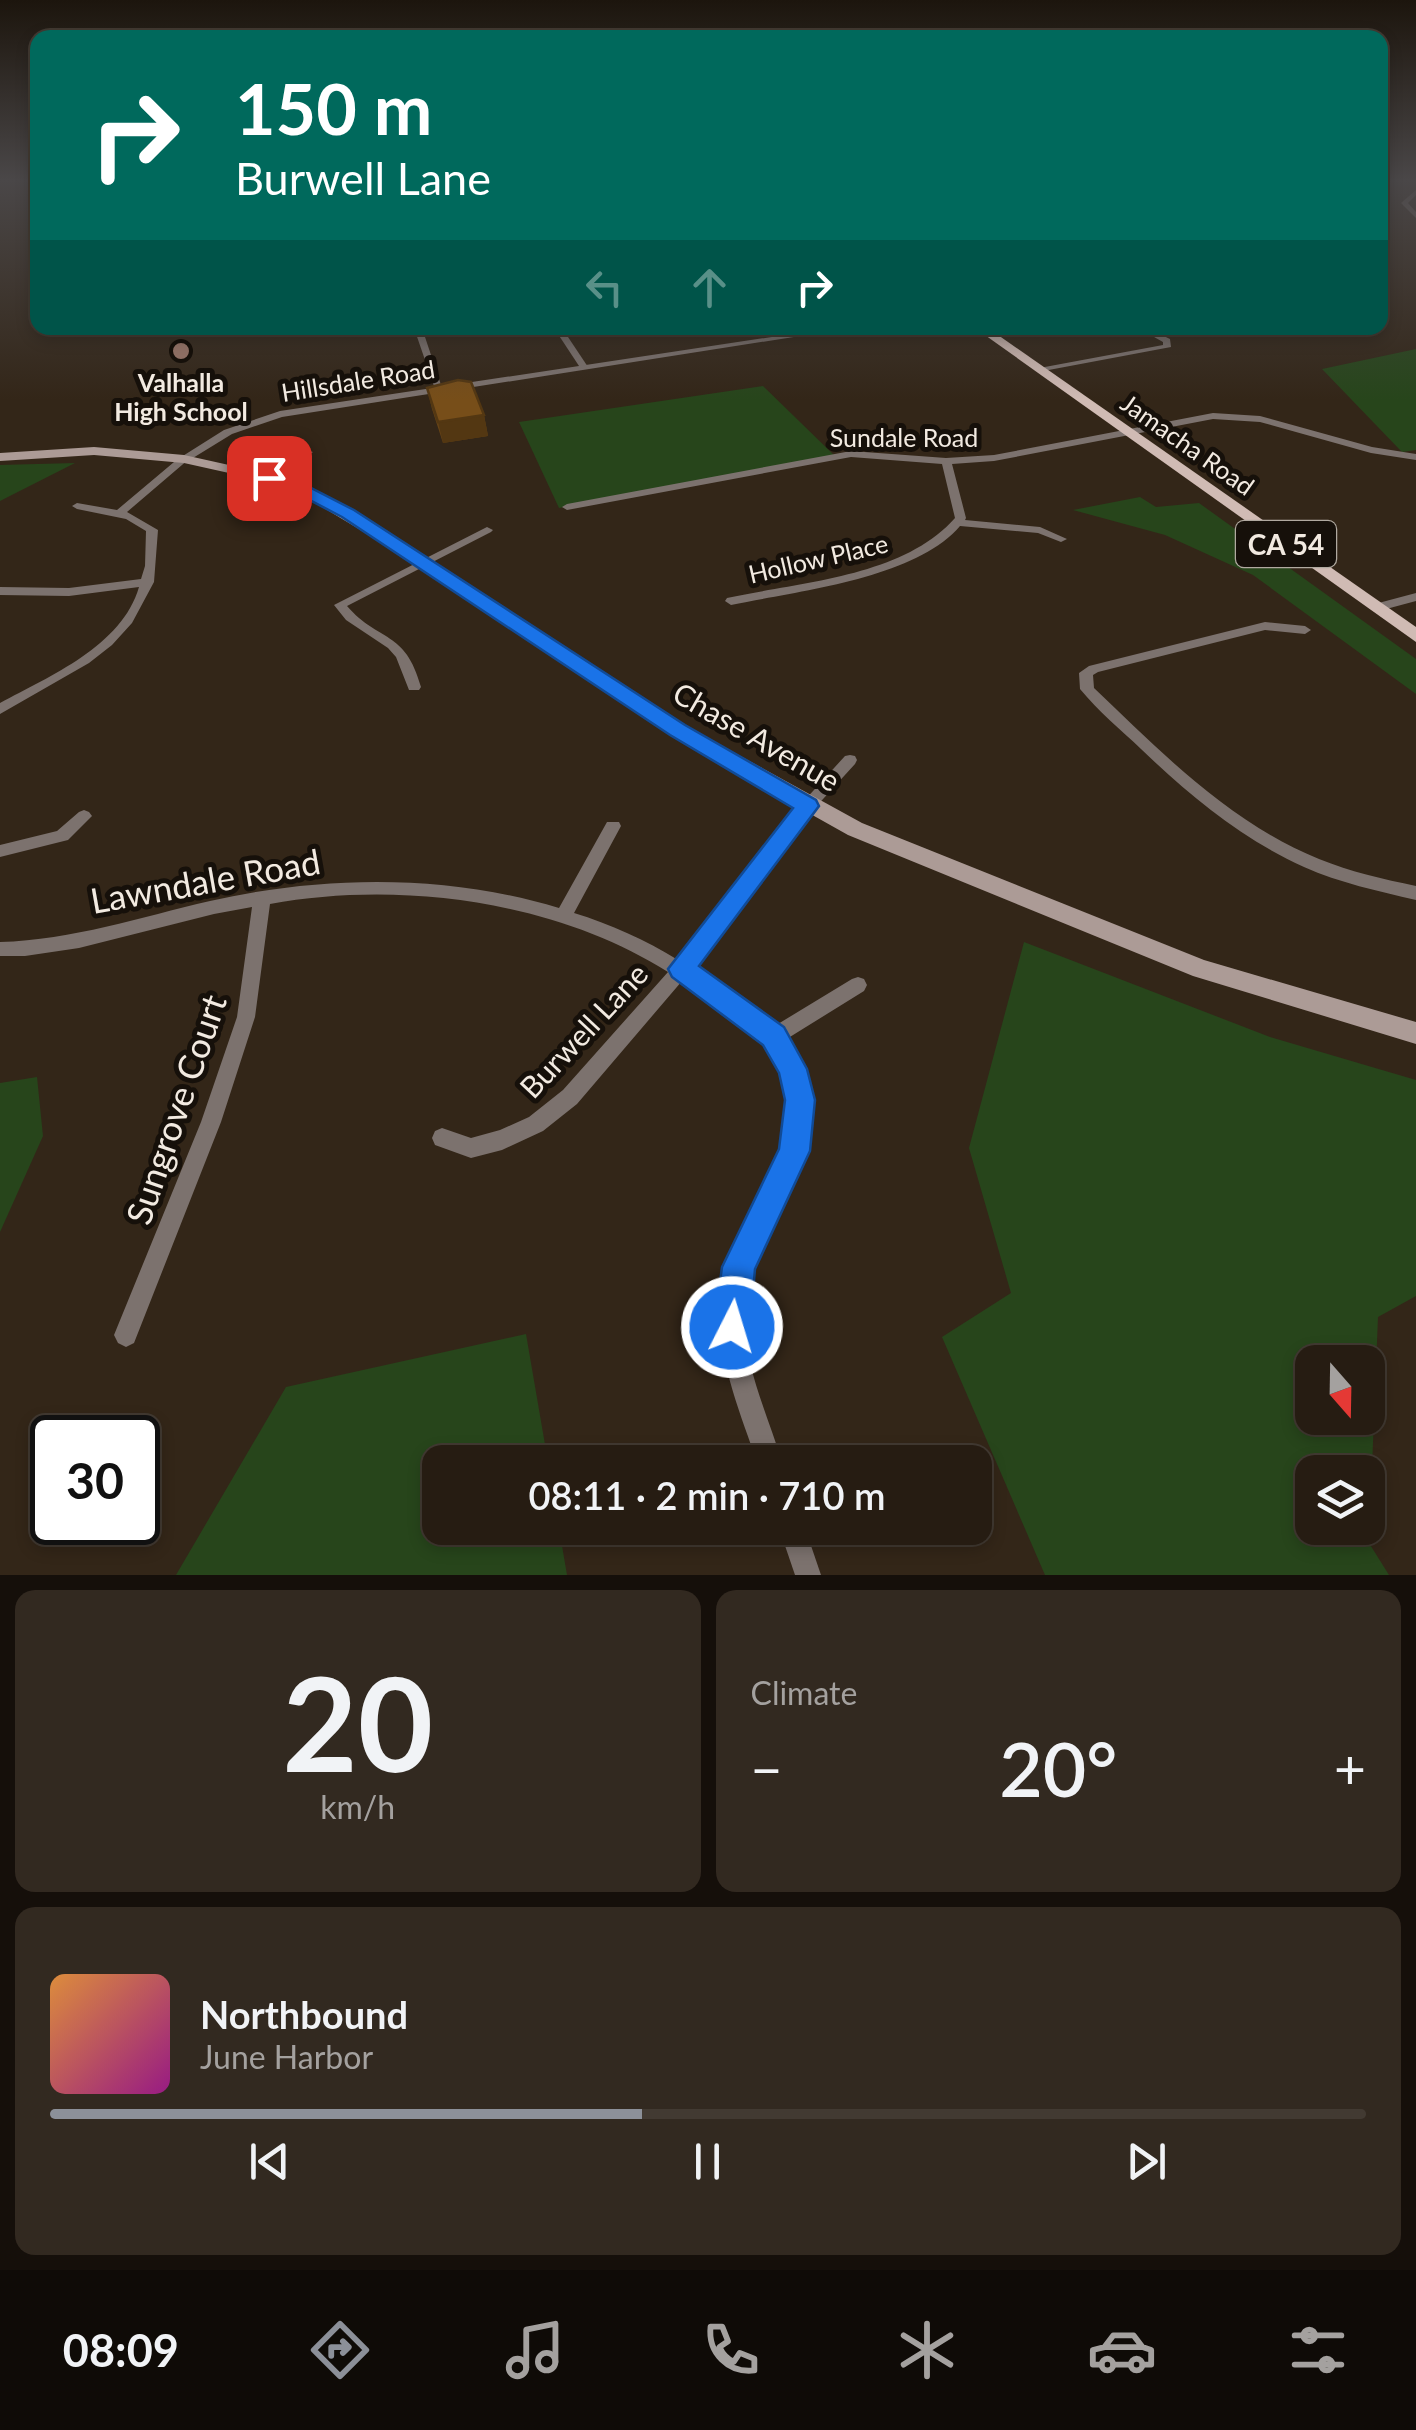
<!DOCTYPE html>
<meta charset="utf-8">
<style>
body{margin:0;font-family:Lato,sans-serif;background:#322920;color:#f1f3f6;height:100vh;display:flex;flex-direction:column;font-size:38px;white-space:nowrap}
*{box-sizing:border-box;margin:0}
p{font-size:32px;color:#a4a19f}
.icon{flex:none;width:55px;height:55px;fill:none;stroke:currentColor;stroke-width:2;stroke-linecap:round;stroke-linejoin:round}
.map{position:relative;height:1575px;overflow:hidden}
.details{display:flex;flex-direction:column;gap:15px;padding:15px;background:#150f0a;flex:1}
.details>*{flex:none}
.top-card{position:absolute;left:30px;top:30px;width:1358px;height:305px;border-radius:20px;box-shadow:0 5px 15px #0003,0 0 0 2px #423a32;background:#00695c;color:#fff;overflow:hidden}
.needle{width:65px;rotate:160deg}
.controls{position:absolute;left:1295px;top:1345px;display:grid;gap:20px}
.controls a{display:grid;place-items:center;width:90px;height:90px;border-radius:20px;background:#261c12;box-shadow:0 5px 15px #0003,0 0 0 2px #423a32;font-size:50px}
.speed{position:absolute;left:30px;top:1415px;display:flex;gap:20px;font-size:50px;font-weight:700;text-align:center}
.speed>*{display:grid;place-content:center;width:130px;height:130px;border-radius:50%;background:#261c12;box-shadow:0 5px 15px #0003,0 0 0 2px #423a32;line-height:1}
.speed .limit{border:5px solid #111;border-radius:15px;background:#fff;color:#111}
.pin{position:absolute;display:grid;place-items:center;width:85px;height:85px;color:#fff;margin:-42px;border-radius:20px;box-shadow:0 5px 15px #0006}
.me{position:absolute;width:110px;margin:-55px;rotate:5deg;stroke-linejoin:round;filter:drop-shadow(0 0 8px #0008)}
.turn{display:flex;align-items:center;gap:35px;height:210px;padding:0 40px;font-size:45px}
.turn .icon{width:130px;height:130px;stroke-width:2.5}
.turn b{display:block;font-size:70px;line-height:85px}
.lanes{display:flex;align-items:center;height:95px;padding:0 40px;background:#0003;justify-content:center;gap:50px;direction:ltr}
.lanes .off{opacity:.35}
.big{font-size:75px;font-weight:600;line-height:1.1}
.details .widget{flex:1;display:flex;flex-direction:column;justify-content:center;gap:15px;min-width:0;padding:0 35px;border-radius:20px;background:#322920}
.details .dial{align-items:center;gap:0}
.dial b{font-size:130px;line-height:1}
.song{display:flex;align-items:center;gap:30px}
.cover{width:120px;height:120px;border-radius:15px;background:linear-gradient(135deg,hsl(30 70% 55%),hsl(310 70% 35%))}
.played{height:10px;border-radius:5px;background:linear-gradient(90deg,#8c9099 45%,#423a32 45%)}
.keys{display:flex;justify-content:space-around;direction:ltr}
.heat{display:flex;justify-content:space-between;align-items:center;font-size:55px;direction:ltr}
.details .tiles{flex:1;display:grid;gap:15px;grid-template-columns:1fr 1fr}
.widget:last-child{grid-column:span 2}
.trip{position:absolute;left:422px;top:1445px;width:570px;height:100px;border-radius:20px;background:#261c12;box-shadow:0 5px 15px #0003,0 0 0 2px #423a32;font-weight:600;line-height:100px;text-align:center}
.tabs{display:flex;height:160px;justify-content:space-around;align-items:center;background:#0f0b07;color:#a4a19f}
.tabs .icon{width:70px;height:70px}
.tabs .active{color:#8c9099}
.tabs b{font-size:45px;color:#f1f3f6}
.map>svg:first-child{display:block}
.green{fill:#27451b;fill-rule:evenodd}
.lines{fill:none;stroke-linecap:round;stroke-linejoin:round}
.minor{fill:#7c726e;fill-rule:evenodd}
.tertiary{fill:#7c726e;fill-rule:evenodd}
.secondary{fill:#ac9b96;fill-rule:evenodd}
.primary{fill:#d0bbb4;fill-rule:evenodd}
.wall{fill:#664316}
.shaded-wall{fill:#533712}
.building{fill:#774e19;stroke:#533712;stroke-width:2.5}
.route{fill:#1a73e8;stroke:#114b97;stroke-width:2.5}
.education-dot{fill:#8d6e63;stroke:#16100a;stroke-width:4}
.labels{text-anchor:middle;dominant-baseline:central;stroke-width:10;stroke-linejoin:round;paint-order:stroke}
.far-street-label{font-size:25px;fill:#f2eae1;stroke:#16100a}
.far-poi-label{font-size:25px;font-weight:bold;fill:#f2eae1;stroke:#16100a}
.shield{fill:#16100a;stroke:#b0a9a0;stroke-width:2.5}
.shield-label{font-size:28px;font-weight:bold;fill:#f2eae1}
.street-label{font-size:30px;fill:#f2eae1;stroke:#16100a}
.near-street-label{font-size:35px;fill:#f2eae1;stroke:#16100a}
</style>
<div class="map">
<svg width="1416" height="1575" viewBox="0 0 1416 1575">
<rect width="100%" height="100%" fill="#332618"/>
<g class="green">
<path d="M1416 349V450L1402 452 1322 369Z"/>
<path d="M763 386 836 457 559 508 519 422Z"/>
<path d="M75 463 0 501V465Z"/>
<path d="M1140 497 1156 507 1199 503 1416 659V694L1253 575 1165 535 1073 510Z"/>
<path d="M1024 942 1270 1037 1416 1080V1296L1378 1317 1369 1543 1389 1575H1045L942 1337 1011 1293 969 1148ZM1312 1362H1368V1418H1312ZM1312 1472H1368V1528H1312Z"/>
<path d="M37 1077 43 1136 0 1232V1083Z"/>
<path d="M526 1334 548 1462H440V1528H559L567 1575H176L286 1387Z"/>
</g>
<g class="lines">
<g class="minor">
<path d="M1416 190V195L1408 203 1416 212V218L1401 203Z"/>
<path d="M414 328H422L443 391 435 389Z"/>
<path d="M554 328H562L588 367 587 369H581Z"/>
<path d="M776 328H784L793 336 786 338Z"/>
<path d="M1138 328H1147L1170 339 1171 347 1038 372 1034 369 1163 345V342Z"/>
<path d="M1213 413 1260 416 1372 447 1416 454V460L1371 453 1260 422 1213 419 994 461 952 464 966 518 965 520 1040 527 1067 539 1061 542 1038 533 960 526C915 579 797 591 731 605L725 601 727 598C800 582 903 577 955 518L942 464 851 457 567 510 562 507 567 504 851 451 946 458 994 455Z"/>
<path d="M304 450 313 452 273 480H265V476Z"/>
<path d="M180 457 189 459 127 512 158 530 154 582 132 623 112 645 89 663 0 714V703C50 676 122 646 139 587L69 596 0 595V587L69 588 141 579 145 566 146 531 126 519 77 509 72 506 77 503 117 510Z"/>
<path d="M487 527 493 530 491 532 347 606C379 643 405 629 421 687L419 690H409L396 657 388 648 346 620 334 605Z"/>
<path d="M1416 593V601L1375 612 1369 608 1371 605Z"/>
<path d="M1265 622 1305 626 1311 630 1305 634 1265 630 1098 672 1093 675 1094 688C1162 753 1230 823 1319 859 1351 872 1383 879 1416 886V900C1378 891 1340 883 1304 867 1242 839 1190 796 1141 749 1121 730 1098 711 1080 689L1079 673 1089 666Z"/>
<path d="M850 755 855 756 857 760 855 764 813 810 692 969 744 1004 773 1027 852 979 858 977 864 979 867 985 864 991 785 1040C857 1145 757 1196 745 1291 737 1352 765 1406 782 1462H757C738 1406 711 1345 723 1285 730 1250 749 1219 766 1188 824 1080 770 1038 682 981L577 1104 543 1131 502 1150 471 1158 435 1145 432 1138 435 1131 442 1128 471 1138 500 1130 529 1117 563 1090 668 972C556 901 400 880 270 904L255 1017 221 1122 134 1343 126 1347 118 1343 114 1335 201 1122 237 1017 252 907 214 914 79 948 25 956H0V942C73 940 140 917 210 901 324 875 448 874 559 908L607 822H619L621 826 574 913C610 924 646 940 678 960L803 802 845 756Z"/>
<path d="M84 810 89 812 92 816 68 840 0 857V845L57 831 79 812Z"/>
<path d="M779 1528H805L821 1575H795Z"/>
</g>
<path class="tertiary" d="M831 328H851L282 417 232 434 188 461 178 459 224 430 280 411Z"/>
<path class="secondary" d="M94 447 184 455 274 475 309 487 427 558 684 725 862 823 1204 960 1416 1022V1044L1193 976 848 835 670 735 417 564 299 493 265 481 184 463 94 455 0 461V453Z"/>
<path class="primary" d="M975 328H988L1416 627V642Z"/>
</g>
<path class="wall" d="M427 388 484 415 488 436 443 443 432 409Z"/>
<path class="shaded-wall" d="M484 415 488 436 443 443 438 422Z"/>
<path class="building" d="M458 380 471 382 484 415 438 422 427 388Z"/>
<linearGradient id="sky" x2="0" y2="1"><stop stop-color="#1c150d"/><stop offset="0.45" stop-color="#4a4748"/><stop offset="1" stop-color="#4a4748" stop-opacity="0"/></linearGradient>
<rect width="1416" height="400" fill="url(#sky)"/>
<path class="route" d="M263 474 309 487 354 510 685 725 816 800 819 806 699 966 784 1027 807 1069 815 1100 810 1151 755 1269 750 1327 744 1340 732 1345 720 1340 714 1327 722 1267 779 1149 785 1100 779 1073 763 1045 672 977 668 969 793 808 670 735 342 517 298 494 263 481Z"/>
<circle class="education-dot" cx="181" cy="351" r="10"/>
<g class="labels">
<g class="far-street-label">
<text transform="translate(358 380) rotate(-9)">Hillsdale Road</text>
<text x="904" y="437">Sundale Road</text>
<text transform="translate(1188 444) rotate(35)">Jamacha Road</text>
<text transform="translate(818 558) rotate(-13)">Hollow Place</text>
</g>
<g class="far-poi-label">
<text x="181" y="382">Valhalla<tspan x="181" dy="29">High School</tspan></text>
</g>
<rect class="shield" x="1236" y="521" width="100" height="46" rx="8"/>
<g class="shield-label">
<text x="1286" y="544">CA 54</text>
</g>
<g class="street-label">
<text transform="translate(757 736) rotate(30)">Chase Avenue</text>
<text transform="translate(583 1030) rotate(-47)">Burwell Lane</text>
</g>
<g class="near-street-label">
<text transform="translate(205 880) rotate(-10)">Lawndale Road</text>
<text transform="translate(175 1109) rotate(-71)">Sungrove Court</text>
</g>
</g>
</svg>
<div class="controls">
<a><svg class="needle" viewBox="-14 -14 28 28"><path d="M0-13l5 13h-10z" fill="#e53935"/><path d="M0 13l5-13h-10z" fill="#a4a19f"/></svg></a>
<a><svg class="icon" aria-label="layers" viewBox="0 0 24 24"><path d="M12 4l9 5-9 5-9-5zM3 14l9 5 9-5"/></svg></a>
</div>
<div class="speed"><div class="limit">30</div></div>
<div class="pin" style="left:269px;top:478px;background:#d93025"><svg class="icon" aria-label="arrive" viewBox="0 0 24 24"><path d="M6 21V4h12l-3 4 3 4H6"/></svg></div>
<svg class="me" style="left:732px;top:1327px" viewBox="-20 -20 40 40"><circle r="17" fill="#1a73e8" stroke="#fff" stroke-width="3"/><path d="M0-11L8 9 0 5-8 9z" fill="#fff"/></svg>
<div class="trip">08:11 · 2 min · 710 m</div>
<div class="top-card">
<div class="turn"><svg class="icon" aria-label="right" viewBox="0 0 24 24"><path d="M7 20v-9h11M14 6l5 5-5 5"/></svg><div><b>150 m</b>Burwell Lane</div></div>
<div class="lanes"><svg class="icon off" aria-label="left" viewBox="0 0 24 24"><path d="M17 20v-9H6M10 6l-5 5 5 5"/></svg><svg class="icon off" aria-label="ahead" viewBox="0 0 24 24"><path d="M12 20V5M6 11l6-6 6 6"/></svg><svg class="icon" aria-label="right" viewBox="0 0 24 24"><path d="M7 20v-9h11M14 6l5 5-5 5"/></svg></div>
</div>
</div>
<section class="details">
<div class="tiles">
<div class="widget dial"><b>20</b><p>km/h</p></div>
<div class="widget"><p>Climate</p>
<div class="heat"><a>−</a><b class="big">20°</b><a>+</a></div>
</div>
<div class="widget">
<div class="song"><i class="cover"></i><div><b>Northbound</b><p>June Harbor</p></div></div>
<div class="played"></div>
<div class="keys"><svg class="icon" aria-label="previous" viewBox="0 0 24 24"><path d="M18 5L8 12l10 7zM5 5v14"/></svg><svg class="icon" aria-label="pause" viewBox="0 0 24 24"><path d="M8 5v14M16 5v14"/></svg><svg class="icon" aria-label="next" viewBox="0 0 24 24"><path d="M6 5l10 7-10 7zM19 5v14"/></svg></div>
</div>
</div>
</section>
<nav class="tabs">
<b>08:09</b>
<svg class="icon active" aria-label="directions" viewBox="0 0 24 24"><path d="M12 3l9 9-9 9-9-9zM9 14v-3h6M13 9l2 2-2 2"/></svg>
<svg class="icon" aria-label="music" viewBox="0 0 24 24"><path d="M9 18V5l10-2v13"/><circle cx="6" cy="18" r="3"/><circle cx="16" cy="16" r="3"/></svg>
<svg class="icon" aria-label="phone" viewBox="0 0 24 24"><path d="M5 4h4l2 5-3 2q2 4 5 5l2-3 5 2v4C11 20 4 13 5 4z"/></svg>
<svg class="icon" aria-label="climate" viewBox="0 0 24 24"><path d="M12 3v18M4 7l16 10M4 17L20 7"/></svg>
<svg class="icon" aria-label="car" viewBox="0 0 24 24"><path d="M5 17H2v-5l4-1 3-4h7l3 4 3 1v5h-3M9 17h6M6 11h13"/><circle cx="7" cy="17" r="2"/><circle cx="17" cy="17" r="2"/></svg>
<svg class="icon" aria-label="filters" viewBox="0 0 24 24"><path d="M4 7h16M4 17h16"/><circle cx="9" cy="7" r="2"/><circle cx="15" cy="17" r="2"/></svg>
</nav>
